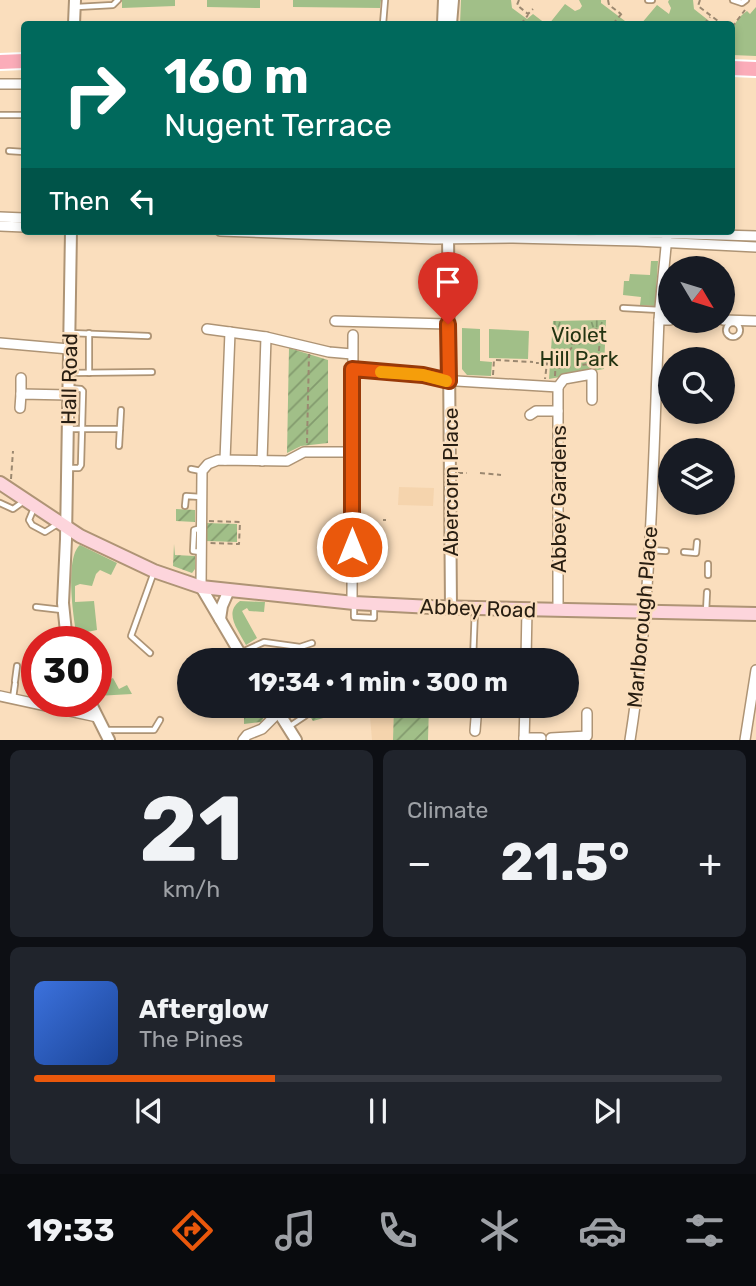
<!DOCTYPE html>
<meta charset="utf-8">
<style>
body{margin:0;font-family:Rubik,sans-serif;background:#20242c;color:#f1f3f6;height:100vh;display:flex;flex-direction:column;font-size:26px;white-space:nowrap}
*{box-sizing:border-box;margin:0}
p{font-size:23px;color:#9ea1a6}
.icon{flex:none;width:38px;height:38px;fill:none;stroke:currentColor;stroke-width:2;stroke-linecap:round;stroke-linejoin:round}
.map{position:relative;height:740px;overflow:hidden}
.side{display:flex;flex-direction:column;gap:10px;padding:10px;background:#0d0f14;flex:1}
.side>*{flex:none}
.hud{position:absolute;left:21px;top:21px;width:714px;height:214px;border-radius:7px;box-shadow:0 4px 10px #0003;background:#00695c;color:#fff;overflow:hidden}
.needle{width:46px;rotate:128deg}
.buttons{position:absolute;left:658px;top:256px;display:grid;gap:14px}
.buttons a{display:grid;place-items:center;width:77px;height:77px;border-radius:50%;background:#171b24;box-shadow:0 4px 10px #0003;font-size:35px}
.speed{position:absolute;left:21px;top:626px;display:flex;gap:14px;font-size:35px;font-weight:700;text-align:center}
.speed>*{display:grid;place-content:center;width:91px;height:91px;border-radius:50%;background:#171b24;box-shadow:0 4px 10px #0003;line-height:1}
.speed .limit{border:10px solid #d22;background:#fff;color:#111}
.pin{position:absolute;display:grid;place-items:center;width:60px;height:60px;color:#fff;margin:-72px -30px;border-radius:50% 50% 50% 0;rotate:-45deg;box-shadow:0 0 7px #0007}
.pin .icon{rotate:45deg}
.me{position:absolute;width:77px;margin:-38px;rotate:0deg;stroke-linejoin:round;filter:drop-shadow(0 0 5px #0008)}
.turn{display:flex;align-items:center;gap:24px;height:147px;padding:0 28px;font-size:32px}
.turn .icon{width:91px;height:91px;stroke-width:2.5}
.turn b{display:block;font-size:49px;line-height:60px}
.then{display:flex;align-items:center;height:66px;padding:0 28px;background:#0003;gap:14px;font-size:26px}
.big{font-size:52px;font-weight:700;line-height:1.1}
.side .tile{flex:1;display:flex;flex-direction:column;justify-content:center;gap:10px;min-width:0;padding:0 24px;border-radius:10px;background:#20242c}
.side .dial{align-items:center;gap:0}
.dial b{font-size:91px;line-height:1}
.song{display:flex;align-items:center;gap:21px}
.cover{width:84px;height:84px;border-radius:10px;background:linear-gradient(135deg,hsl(220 70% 55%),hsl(220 70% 35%))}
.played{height:7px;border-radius:4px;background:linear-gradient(90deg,#ea580c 35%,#363941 35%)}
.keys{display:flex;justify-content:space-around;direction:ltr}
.heat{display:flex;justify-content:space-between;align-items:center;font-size:38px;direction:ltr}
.side .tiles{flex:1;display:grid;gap:10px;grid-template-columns:1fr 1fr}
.tile:last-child{grid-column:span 2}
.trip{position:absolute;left:177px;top:648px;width:402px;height:70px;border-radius:35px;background:#171b24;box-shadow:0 4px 10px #0003;font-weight:700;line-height:70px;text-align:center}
.menu{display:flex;height:112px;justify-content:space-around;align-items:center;background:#090b0e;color:#9ea1a6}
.menu .icon{width:49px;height:49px}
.menu .active{color:#ea580c}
.menu b{font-size:32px;color:#f1f3f6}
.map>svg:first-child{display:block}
.built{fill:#f5d4ad}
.grass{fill:#a1bf88}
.park{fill:url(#park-tufts)}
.garden{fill:url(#garden-furrows)}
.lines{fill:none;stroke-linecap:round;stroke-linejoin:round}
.service-casing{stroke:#ae9475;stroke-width:8}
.minor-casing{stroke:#ae9475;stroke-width:12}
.tertiary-casing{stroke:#ae9475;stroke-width:14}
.secondary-casing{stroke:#ae9475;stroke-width:16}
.primary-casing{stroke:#fff;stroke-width:18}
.path{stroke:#9b8870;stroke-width:2;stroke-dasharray:5 3.5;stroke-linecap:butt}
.service{stroke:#fff;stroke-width:4.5}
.minor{stroke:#fff;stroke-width:9}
.tertiary{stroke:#fff;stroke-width:10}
.secondary{stroke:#fdd5dc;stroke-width:12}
.primary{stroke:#fbacb9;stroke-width:14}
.route-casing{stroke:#983908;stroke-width:18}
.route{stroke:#ea580c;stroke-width:12}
.slow{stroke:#f59e0b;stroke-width:12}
.labels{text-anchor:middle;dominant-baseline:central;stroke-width:5;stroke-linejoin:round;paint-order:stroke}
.park-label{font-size:21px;fill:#233412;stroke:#fadebd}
.street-label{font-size:21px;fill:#281e12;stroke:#fadebd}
</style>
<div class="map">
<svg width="756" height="740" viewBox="0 0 756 740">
<defs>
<pattern id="park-tufts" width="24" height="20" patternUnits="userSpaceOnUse" patternTransform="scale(1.75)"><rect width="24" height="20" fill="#a1bf88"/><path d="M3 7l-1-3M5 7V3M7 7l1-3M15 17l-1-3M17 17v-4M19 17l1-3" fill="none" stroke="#839b6e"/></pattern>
<pattern id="garden-furrows" width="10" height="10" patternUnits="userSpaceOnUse" patternTransform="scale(1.75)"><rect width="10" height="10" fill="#a1bf88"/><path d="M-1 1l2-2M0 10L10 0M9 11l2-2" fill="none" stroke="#839b6e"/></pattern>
</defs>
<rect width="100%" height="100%" fill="#fadebd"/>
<g class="built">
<path d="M399 487 434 488 433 506 398 505Z"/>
<path d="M369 705H394L393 740H372Z"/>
</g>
<g class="grass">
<path d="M122 0H175V6L122 8Z"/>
<path d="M207 0H260V8L207 7Z"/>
<path d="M293 0H381L380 8 293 7Z"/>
<path d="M461 0H511L512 8 527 19 533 14 546 24H460Z"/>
<path d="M579 0H601V3L629 24H549L565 4 575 11 580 9 582 6Z"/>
<path d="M669 0H693L694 9 713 24H641L657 5 669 14 671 8 668 2Z"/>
<path d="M756 7V56L732 55C731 35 730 23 747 11L750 14Z"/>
<path d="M651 261H658L655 306 640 305 641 297 623 295 624 281H629L630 274 650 275Z"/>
<path d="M462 328 480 329V361L492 362 491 376 467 375 462 369Z"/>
<path d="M489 329 529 331 528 359 489 358Z"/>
<path d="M80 545 117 563 111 575 100 570 96 574 92 586 80 584 75 586V602L94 601 97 630 82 633V642H78C74 623 64 558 80 545Z"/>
<path d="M240 601 265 602 264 612 249 611 247 608 242 611 257 638 246 645C239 631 223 613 240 601Z"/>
<path d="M113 678 119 689 127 685 132 694 96 696V685Z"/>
</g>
<path class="park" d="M606 320 604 369 549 379 553 321Z"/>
<g class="garden">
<path d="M289 348 328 360V443L301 446 287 453Z"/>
<path d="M176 509 195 510V522L176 521Z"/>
<path d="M205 523 237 524V542L205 541Z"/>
<path d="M174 544 175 555 195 556V569L192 573 173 566Z"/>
<path d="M244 705H264L268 711 261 722 244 724Z"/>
<path d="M329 705H369L313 721 311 718Z"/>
<path d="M394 705H429L428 740H393Z"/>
</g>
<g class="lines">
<defs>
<g id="service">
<path d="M648 0H652"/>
<path d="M733 0 742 3 746 0"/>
<path d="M77 7 113 5 118 0"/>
<path d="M383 24 385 0"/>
<path d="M0 115H24"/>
<path d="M9 151 24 152"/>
<path d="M623 308 660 310"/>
<circle cx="733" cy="330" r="7"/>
<path d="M70 333 148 336"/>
<path d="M69 373 152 372"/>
<path d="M89 373V333"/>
<path d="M68 429H120"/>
<path d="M119 446 121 410"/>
<path d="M67 468H79L81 465 83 391 81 389 69 388"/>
<path d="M191 469 201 471"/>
<path d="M0 503 13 509 24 501"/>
<path d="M185 506 186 496 201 497"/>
<path d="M34 508 29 520 32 525 45 532 59 523"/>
<path d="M651 550 666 551"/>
<path d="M200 552 193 551 194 530 201 528"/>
<path d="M684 552 696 553 697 542"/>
<path d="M708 575V564"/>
<path d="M354 606V617L374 618V605"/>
<path d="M36 607 62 610"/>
<path d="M706 612 707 592"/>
<path d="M150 653 131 636 154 572"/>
<path d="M240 653 264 642 300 647 312 643"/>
<path d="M473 660 475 609"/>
<path d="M15 681 17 666"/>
<path d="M13 698 15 684"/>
<path d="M290 726 305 716 299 705"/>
<path d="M107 730H154L160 720"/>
</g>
<g id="minor">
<path d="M0 84H24"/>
<path d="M0 217 24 218"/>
<path d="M0 226 24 227"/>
<path d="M220 231 435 239 513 238 637 241 756 247"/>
<path d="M580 231 756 236"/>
<path d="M659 320H670"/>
<path d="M723 320 756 321"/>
<path d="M335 321 448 324"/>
<path d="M207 329 266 337 329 352 352 354"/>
<path d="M0 343 69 349"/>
<path d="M352 369 423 375 440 380 558 387"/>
<path d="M558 387V610"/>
<path d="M558 387 564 379 592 374V400"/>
<path d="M21 394V378"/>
<path d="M20 408 21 394 69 395"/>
<path d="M530 415 536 411H558"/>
<path d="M225 460 230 332"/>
<path d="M262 461 266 337"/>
<path d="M201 587 202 471 208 464 218 460 287 461 304 452H352"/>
<path d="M352 603 353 335"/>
<path d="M526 660 527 609"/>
<path d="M0 696 97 717"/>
<path d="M475 731 477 705"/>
<path d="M524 738H541"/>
<path d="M551 738 587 736V713"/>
<path d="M243 740 247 735 262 729 279 712"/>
<path d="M524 740 525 705"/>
<path d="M630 740C652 601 653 460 659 320 661 291 665 263 667 234"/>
<path d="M745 740 756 670"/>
</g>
<g id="tertiary">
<path d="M74 24 75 0"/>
<path d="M443 24 444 0"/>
<path d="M451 24 453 0"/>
<path d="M448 231 451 607"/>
<path d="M201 587 244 660"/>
<path d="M220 619 222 606 229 590"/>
<path d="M67 642 63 603 66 539 71 231"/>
<path d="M90 702 109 740"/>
<path d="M274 705 296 740"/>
</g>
<path id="secondary" d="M0 483 80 536 154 571 201 587 354 603 432 607 756 614"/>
<g id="primary">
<path d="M0 62 24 61"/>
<path d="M732 68 756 69"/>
</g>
</defs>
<use href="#service" class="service-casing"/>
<use href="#minor" class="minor-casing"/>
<use href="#tertiary" class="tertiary-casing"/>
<use href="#secondary" class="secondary-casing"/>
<use href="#primary" class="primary-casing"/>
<g class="path">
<path d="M519 0 517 5 528 14 533 9"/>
<path d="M608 0 609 5 621 14"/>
<path d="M700 0 698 6 722 24"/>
<path d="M521 24 528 15"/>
<path d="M613 24 623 12"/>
<path d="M704 24 710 17"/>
<path d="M732 27 745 10"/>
<path d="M536 363H547L545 379"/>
<path d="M493 375 494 360 533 362"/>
<path d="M555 376 556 355 569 351C583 335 576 330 601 329L598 360 589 364 555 368"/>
<path d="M307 443 309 354"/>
<path d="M458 473H467"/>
<path d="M480 473 501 475"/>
<path d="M11 479 13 451"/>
<path d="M360 519 369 520"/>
<path d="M383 520H386"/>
<path d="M209 521 240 522 239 544 210 543"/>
</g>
<use href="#service" class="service"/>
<use href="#minor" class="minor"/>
<use href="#tertiary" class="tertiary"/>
<use href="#secondary" class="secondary"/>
<use href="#primary" class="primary"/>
</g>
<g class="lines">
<defs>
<path id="route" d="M352 547V369L423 375 449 381 448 324"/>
</defs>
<use href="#route" class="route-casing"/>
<use href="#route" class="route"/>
<path class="slow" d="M381 372 423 375 446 381"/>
</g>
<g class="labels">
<g class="park-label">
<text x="579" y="334">Violet<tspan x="579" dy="24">Hill Park</tspan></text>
</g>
<g class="street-label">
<text transform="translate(69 379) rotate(-89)">Hall Road</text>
<text transform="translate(450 482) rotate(-90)">Abercorn Place</text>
<text transform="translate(558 499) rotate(-90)">Abbey Gardens</text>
<text transform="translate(478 608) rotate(2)">Abbey Road</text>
<text transform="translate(642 617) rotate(-85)">Marlborough Place</text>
</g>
</g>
</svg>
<div class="buttons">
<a><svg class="needle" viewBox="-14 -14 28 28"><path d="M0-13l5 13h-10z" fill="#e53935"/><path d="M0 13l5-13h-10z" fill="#9ea1a6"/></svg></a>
<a><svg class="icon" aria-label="search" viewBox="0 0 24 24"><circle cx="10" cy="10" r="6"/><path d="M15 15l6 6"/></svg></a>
<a><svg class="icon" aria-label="layers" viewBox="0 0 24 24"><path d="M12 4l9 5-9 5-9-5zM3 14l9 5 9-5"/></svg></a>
</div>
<div class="speed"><div class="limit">30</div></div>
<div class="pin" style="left:448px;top:324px;background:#d93025"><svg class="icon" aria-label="arrive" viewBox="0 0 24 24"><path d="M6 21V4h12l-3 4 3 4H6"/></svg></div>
<svg class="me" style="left:352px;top:547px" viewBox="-20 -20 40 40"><circle r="17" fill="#ea580c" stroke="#fff" stroke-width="3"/><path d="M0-11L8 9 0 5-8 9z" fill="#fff"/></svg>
<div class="trip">19:34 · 1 min · 300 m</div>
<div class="hud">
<div class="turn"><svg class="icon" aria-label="right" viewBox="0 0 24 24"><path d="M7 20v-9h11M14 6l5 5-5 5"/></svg><div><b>160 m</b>Nugent Terrace</div></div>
<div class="then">Then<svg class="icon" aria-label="left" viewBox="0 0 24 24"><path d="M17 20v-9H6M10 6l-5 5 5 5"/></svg></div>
</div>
</div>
<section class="side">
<div class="tiles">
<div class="tile dial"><b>21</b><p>km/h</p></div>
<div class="tile"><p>Climate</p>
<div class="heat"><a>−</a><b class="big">21.5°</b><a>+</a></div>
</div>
<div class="tile">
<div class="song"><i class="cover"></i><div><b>Afterglow</b><p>The Pines</p></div></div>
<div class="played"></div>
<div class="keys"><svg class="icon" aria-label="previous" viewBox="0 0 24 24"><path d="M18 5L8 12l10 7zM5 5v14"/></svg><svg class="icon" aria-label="pause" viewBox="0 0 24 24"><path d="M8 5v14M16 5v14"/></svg><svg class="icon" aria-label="next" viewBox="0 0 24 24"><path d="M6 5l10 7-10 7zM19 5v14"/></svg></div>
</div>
</div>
</section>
<nav class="menu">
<b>19:33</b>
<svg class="icon active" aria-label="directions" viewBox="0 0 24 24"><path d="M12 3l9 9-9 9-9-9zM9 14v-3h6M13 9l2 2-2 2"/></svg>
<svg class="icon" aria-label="music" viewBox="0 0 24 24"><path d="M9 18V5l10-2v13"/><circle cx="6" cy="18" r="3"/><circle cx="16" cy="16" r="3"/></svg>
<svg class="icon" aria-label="phone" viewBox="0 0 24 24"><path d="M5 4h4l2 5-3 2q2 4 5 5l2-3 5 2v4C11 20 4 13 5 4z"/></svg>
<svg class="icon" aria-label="climate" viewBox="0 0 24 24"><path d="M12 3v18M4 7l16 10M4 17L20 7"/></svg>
<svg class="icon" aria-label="car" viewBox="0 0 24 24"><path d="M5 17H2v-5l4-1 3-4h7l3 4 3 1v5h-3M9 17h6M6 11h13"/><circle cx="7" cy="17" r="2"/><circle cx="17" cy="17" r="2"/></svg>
<svg class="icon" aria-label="filters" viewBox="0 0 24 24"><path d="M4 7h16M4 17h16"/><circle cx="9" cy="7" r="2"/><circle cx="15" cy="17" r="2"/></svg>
</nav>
